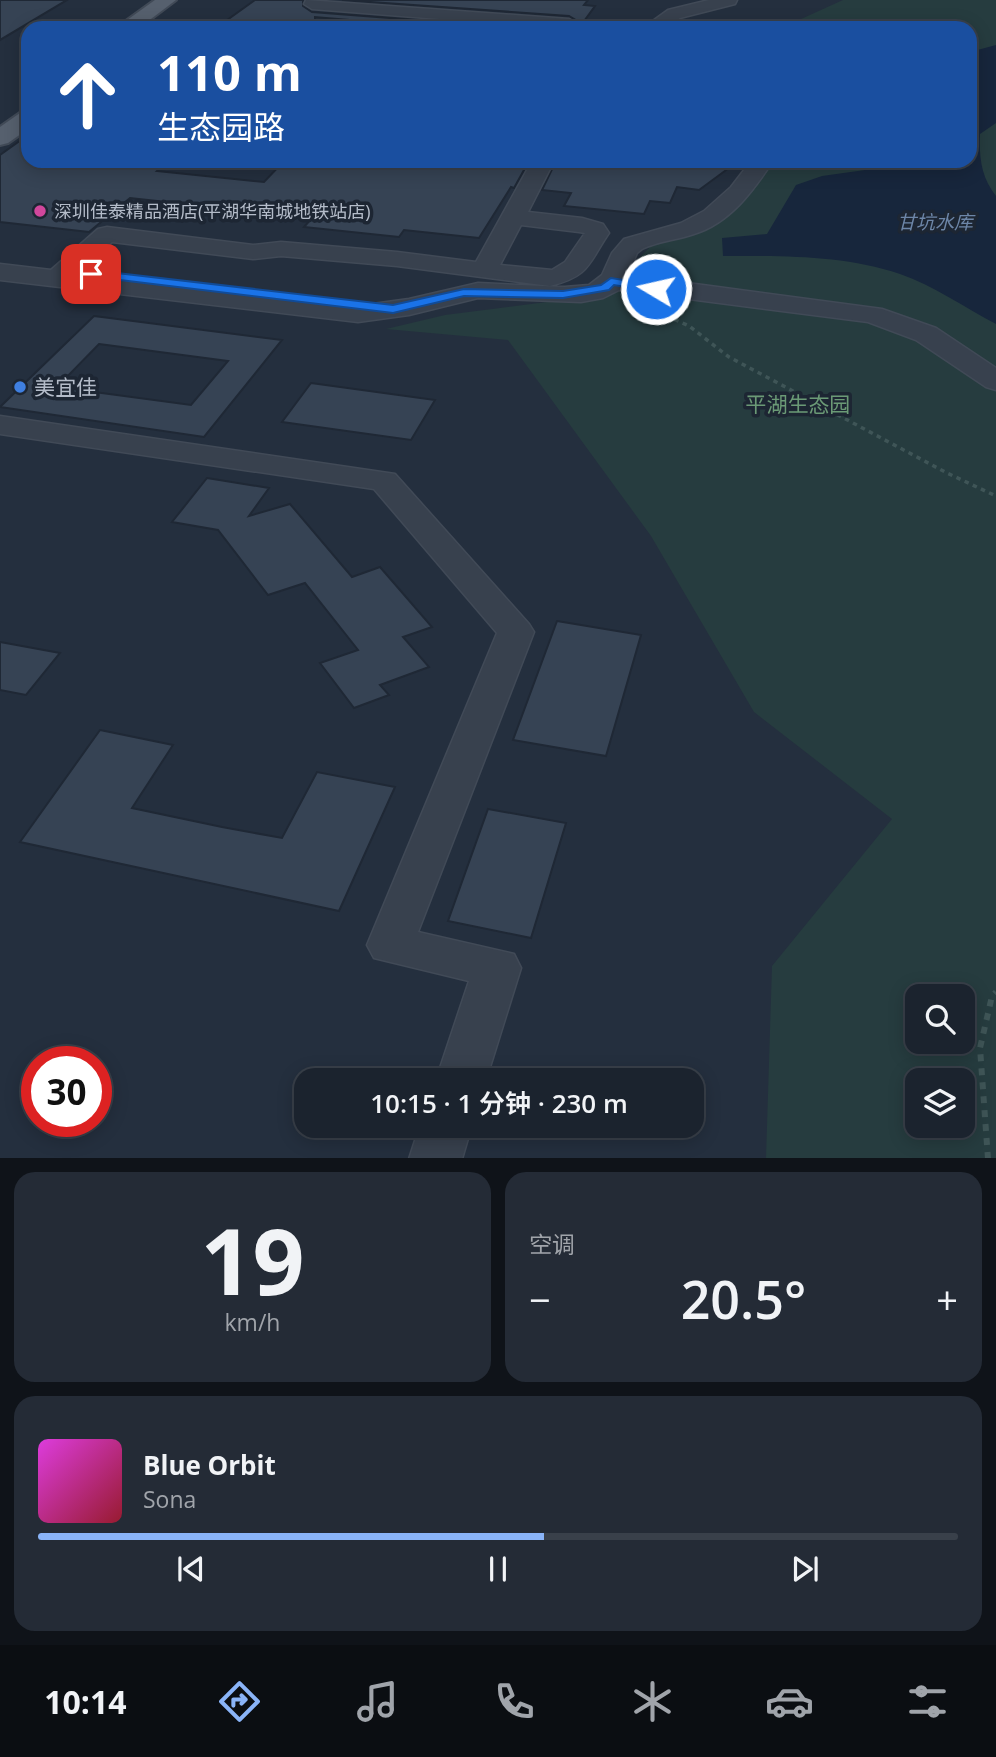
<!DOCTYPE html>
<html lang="zh">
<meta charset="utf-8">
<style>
body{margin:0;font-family:"Open Sans","Noto Sans SC",sans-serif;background:#242b36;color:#f1f3f6;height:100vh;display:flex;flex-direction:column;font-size:26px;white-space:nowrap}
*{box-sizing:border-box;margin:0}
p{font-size:23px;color:#a0a4aa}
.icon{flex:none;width:38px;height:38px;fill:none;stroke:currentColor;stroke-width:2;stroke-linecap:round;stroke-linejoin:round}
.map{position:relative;height:1158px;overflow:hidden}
.details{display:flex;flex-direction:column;gap:14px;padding:14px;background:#0f1319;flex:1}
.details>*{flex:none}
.hud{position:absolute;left:21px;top:21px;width:956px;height:147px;border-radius:21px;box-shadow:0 4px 18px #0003,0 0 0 2px #39404a;background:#1a4fa0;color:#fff;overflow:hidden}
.controls{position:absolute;left:905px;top:984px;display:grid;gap:14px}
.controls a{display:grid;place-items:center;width:70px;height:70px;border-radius:14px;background:#1b232e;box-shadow:0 4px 18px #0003,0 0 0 2px #39404a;font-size:35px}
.speed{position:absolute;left:21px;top:1046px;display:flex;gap:14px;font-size:35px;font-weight:700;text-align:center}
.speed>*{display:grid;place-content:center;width:91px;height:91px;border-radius:50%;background:#1b232e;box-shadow:0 4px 18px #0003,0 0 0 2px #39404a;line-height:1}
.speed .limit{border:10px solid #d22;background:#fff;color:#111}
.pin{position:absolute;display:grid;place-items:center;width:60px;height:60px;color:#fff;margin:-30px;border-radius:14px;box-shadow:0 4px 10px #0006}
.me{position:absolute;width:77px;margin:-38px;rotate:279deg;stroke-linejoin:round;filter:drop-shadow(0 0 5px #0008)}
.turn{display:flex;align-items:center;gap:24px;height:147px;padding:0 21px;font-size:32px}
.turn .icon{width:91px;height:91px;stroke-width:2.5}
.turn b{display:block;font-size:49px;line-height:60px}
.big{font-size:52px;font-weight:600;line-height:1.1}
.details .widget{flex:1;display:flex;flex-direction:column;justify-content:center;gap:10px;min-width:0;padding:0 24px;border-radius:21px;background:#242b36}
.details .dial{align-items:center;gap:0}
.dial b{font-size:91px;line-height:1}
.song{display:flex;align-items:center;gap:21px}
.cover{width:84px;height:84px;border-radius:10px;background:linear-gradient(135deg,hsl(300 70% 55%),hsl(350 70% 35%))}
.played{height:7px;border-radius:4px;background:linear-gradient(90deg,#8ab4f8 55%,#39404a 55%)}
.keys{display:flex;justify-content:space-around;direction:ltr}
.heat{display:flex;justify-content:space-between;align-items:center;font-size:38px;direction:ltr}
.details .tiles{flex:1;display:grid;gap:14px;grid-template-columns:1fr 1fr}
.widget:last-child{grid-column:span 2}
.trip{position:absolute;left:294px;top:1068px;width:410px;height:70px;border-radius:21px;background:#1b232e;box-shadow:0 4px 18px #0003,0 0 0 2px #39404a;font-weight:600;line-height:70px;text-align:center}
.tabs{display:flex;height:112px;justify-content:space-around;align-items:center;background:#0b0e12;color:#a0a4aa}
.tabs .icon{width:49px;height:49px}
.tabs .current{color:#8ab4f8}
.tabs b{font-size:32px;color:#f1f3f6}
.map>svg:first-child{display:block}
.green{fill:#263c3f;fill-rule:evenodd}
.water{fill:#17263c}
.building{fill:#364354;stroke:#1f2835;stroke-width:2;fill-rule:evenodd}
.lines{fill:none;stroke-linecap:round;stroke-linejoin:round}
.minor-casing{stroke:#414a57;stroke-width:3}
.major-casing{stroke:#414a57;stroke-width:4}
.path-far2{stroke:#3f5557;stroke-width:2.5;stroke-dasharray:2.5 2.5;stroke-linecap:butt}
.path-far1{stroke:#3f5557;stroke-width:3.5;stroke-dasharray:4.5 4.5;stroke-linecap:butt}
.path{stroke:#3f5557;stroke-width:6;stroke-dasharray:7 7;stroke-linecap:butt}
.minor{fill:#38414e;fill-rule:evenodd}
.major{fill:#56606e;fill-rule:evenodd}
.route{fill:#1a73e8;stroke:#114b97;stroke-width:2}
.hotel-dot{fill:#d1479c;stroke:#1d2633;stroke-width:2.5}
.shop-dot{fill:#3f7fe0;stroke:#1d2633;stroke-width:2.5}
.labels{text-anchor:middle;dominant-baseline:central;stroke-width:7;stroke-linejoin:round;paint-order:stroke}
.far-poi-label{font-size:18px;fill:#b4bcc9;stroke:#1d2633;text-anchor:start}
.far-water-label{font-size:19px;font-style:italic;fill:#6d86a8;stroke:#1d2633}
.poi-label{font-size:21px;fill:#b4bcc9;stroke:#1d2633;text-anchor:start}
.park-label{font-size:21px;fill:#6b9a76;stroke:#1d2633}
</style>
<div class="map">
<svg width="996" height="1159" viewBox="0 0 996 1159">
<rect width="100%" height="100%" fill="#242f3e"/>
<path class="green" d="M843 0H996V1158H766L772 966 892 819 754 712 651 536 508 340 386 329 445 315 602 295 654 243 724 219 772 161H970V28H763L790 24ZM917 996H962V1041H917ZM917 1080H962V1125H917Z"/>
<path class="water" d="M996 45V123L980 134C979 157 981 177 996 196V324C965 308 933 285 900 274 843 255 782 256 723 256L722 238 767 234 796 185 822 176 865 170 866 161H970V52Z"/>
<g class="building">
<path d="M0 0H67L0 40Z"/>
<path d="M255 0H303V6L312 12 520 28H445L315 17V28H216Z"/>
<path d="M342 0H588L584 5 595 6 579 28H578L579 22 569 16Z"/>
<path d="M28 135V161H168L157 171 264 182 284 161H529L514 188 511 187 479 238 404 230 399 237 304 227 312 218 130 198 89 232 0 222V155Z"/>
<path d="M556 161H688L733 165 699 190 677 187 670 203 650 201 644 214 564 206 571 193 542 190Z"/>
<path d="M94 316 282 340 204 437 0 407ZM99 344 228 361 191 405 57 387Z"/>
<path d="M311 383 435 400 411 440 282 422Z"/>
<path d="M207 478 269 488 249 516 290 504 352 577 380 567 432 627 403 637 429 667 380 685 389 695 354 708 320 663 358 650 305 583 268 595 218 530 172 522Z"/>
<path d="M557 621 641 635 606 756 513 740Z"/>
<path d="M0 642 60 653 26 695 0 690Z"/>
<path d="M100 730 173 745 132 808 222 827 282 838 317 772 395 787 339 911 20 842Z"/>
<path d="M488 809 566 823 531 938 448 921Z"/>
</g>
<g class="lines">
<defs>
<g id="minor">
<path d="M306 0 569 19 578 24 574 28H553L312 9 304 4Z"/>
<path d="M709 0H737L735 4 680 18 664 28H643L668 10Z"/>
<path d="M532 161H554L528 212 582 218 603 224 609 233C588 264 590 276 550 286L397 266 281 256 253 259 112 242 76 273 358 306 409 299 478 283 565 287 589 285 602 275 612 253 624 239 681 223 704 211 731 187 751 161H773C753 191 730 223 694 234 677 240 658 241 642 249L637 253 628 275 882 309 936 328 996 368V390L986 387 916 340 868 322 619 290 603 298 581 302 478 298 409 315 358 322 0 280V264L51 270 98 229 107 227 253 245 281 242 397 252 476 262ZM521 225 579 232 585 233 565 262 552 270 500 265Z"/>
<path d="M0 416 395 474 529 624 534 632 418 932 514 954 521 968 486 1080H436L469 981 374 958 367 945 497 633 374 489 0 434Z"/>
<path d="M420 1125H472L462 1159H409Z"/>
</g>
<g id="major">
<path d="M155 0H176L139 28H116Z"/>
<path d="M28 111V129L8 143 0 145V127L20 113Z"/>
</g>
</defs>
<use href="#minor" class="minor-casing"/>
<use href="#major" class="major-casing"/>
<path class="path-far2" d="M653 306 662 313"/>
<path class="path-far1" d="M658 312 689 326 729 357 947 473 996 496"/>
<path class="path" d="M988 1159 980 1048 992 996 996 992"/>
<use href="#minor" class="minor"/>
<use href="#major" class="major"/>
</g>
<path class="route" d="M91 270 393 305 464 289 563 291 601 285 611 278 656 285 662 289 656 292 614 285 609 290 563 298 464 296 393 313 87 276 85 274Z"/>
<circle class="hotel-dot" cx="40" cy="211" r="7"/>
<circle class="shop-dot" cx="20" cy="387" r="7"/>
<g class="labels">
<g class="far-poi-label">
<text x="54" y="211">深圳佳泰精品酒店(平湖华南城地铁站店)</text>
</g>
<g class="far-water-label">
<text x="935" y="222">甘坑水库</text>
</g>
<g class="poi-label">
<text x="34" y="387">美宜佳</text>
</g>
<g class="park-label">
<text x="798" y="404">平湖生态园</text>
</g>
</g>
</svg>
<div class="controls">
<a><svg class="icon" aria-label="search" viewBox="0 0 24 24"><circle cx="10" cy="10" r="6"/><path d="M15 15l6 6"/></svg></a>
<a><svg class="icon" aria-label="layers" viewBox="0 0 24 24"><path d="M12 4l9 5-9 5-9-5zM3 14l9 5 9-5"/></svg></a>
</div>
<div class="speed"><div class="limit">30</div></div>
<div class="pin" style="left:91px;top:274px;background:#d93025"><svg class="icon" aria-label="arrive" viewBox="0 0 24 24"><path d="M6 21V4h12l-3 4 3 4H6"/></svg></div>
<svg class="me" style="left:656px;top:289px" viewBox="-20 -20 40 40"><circle r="17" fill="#1a73e8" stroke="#fff" stroke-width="3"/><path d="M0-11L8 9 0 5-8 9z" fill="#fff"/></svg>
<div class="trip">10:15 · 1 分钟 · 230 m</div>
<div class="hud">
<div class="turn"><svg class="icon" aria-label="ahead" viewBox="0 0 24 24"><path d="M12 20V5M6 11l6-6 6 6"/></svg><div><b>110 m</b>生态园路</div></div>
</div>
</div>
<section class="details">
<div class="tiles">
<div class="widget dial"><b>19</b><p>km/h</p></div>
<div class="widget"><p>空调</p>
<div class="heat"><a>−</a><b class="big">20.5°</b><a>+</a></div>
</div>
<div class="widget">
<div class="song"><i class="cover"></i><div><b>Blue Orbit</b><p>Sona</p></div></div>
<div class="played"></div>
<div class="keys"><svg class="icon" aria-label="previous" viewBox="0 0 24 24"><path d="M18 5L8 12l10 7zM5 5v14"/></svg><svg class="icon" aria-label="pause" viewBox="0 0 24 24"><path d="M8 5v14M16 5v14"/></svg><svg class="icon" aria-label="next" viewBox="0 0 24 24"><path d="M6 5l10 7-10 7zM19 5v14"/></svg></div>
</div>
</div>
</section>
<nav class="tabs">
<b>10:14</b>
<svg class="icon current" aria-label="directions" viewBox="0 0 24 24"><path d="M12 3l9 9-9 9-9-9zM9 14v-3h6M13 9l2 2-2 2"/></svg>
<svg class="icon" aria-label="music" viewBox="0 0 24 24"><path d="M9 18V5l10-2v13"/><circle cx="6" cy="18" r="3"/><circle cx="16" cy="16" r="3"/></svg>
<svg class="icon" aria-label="phone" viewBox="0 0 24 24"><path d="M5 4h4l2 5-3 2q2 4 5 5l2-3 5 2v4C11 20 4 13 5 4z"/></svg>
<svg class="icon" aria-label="climate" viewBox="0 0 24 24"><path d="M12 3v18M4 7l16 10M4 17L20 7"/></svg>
<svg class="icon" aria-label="car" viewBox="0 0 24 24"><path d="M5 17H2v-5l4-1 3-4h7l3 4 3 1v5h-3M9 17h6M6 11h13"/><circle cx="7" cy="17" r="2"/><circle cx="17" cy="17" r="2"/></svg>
<svg class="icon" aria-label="filters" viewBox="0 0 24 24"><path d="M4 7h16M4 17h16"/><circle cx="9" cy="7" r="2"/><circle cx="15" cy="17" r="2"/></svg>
</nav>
